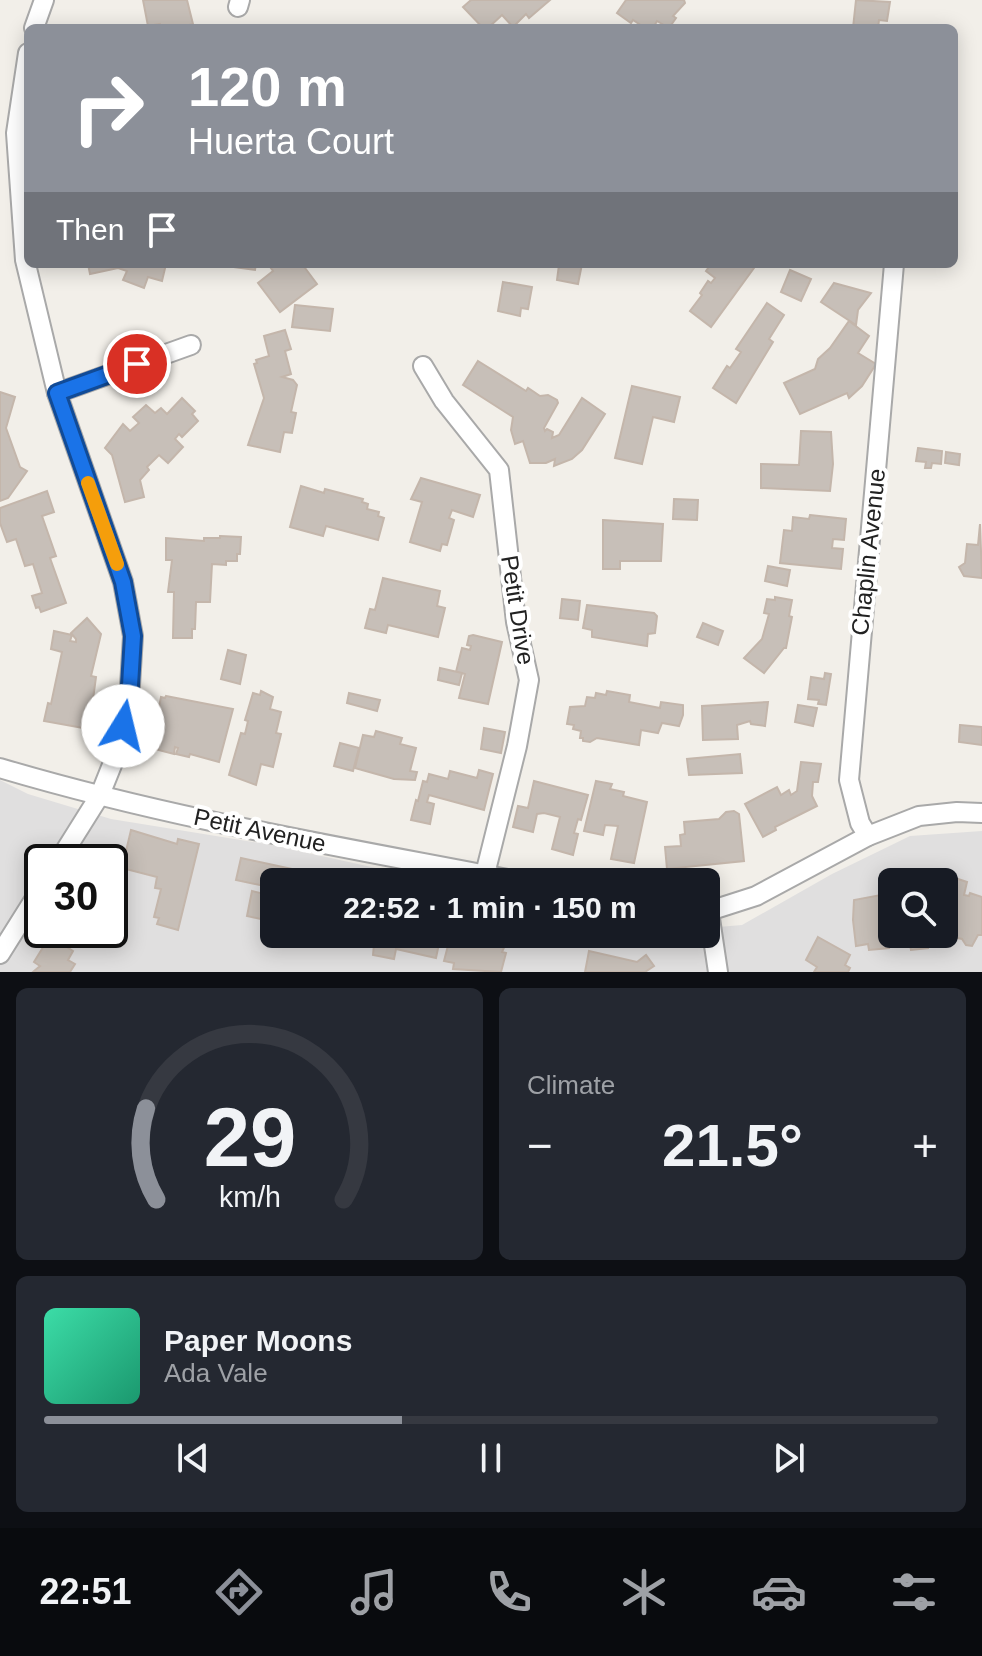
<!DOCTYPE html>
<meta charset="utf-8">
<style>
body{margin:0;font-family:Arial,sans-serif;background:#242831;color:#f1f3f6;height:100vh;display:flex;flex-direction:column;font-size:30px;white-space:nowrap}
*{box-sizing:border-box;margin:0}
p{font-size:26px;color:#9ea1a6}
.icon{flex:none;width:44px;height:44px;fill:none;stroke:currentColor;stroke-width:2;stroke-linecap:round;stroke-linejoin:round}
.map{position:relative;height:972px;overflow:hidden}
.details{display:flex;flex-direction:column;gap:16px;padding:16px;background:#0d0f14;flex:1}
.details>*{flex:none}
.guide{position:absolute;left:24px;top:24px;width:934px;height:244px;border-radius:12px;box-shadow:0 4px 20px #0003;background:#8c9099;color:#fff;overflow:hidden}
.fabs{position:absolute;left:878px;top:868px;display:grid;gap:16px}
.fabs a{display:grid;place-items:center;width:80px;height:80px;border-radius:12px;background:#171b24;box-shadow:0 4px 20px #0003;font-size:40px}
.speed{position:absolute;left:24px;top:844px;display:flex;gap:16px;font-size:40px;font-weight:700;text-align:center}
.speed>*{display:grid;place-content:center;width:104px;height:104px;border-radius:50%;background:#171b24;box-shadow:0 4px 20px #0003;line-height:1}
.speed .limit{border:4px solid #111;border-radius:12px;background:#fff;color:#111}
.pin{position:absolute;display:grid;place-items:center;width:68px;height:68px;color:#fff;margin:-34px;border:4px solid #fff;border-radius:50%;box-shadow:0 2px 8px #0007}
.me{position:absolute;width:88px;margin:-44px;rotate:9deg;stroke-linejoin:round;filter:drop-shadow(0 0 6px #0008)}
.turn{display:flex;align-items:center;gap:28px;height:168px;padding:0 32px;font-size:36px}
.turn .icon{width:104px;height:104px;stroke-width:2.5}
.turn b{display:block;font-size:56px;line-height:68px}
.then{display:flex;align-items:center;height:76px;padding:0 32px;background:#0003;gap:16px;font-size:30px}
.big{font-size:60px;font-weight:600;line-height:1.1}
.details .widget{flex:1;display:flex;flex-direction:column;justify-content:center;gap:12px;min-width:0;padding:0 28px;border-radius:12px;background:#242831}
.details .dial{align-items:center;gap:0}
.dial svg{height:208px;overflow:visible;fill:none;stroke:#363941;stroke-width:7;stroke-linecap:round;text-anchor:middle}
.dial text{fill:#f1f3f6;stroke:none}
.song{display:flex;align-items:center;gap:24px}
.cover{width:96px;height:96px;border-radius:12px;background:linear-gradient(135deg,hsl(160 70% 55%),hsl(160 70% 35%))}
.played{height:8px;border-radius:4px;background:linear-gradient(90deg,#8c9099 40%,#363941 40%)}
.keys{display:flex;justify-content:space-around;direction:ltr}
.heat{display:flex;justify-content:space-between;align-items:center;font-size:44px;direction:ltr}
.details .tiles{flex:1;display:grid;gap:16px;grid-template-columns:1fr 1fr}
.widget:last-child{grid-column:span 2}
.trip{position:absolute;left:260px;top:868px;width:460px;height:80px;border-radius:12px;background:#171b24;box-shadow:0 4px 20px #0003;font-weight:600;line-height:80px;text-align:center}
.tab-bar{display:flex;height:128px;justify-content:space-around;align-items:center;background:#090b0e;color:#9ea1a6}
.tab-bar .icon{width:56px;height:56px}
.tab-bar .on{color:#8c9099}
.tab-bar b{font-size:36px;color:#f1f3f6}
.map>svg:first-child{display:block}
.residential{fill:#e0dfdf;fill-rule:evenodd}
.building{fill:#c7bfb8;stroke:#c4b6ab;stroke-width:2}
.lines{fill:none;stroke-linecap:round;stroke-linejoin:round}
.minor-casing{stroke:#a9a9a9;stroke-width:22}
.minor{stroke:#fff;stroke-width:18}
.route-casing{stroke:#114b97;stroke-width:20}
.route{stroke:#1a73e8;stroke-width:14}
.slow{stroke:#f59e0b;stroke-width:14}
.labels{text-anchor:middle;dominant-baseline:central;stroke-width:8;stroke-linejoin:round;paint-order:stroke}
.street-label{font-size:24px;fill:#222;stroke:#fff}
</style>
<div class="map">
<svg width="982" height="972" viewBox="0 0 982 972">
<rect width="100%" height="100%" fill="#f2efe9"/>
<path class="residential" d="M0 780 28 794 111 819 272 845 439 882H274V934H706V928L742 925 832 874 910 836 982 831V972H0ZM42 862H110V930H42ZM892 882H944V934H892Z"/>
<g class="building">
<path d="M143 0H187L193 24 189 25V28H161L160 24 148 26Z"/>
<path d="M471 0H550L529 18 526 14 513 27 502 15 488 28H483L463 7Z"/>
<path d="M626 0H684L685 3 673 16 676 18 669 28 657 21 653 28H645L633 20 631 23 617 13Z"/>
<path d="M856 0 890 2 887 21 879 20 878 28H853Z"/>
<path d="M88 264H166L162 281 148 277 144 288 123 280 127 271 118 268 90 274Z"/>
<path d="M211 264H256L255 270Z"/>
<path d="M268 264H302L317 284 280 312 258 283 273 271Z"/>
<path d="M552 264H582L578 284 557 280 559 265Z"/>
<path d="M711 264H749L754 268 711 327 690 311 702 295 700 293 708 281 711 283 715 278 706 271Z"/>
<path d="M790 270 811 279 801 301 781 292Z"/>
<path d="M503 282 532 287 528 309 521 308 520 316 498 311Z"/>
<path d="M834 283 871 293 858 310 856 325 821 302Z"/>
<path d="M767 303 784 315 769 339 773 342 736 403 713 388 727 366 730 368 741 352 736 349Z"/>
<path d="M295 305 333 309 330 331 292 327Z"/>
<path d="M849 321 869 336 858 353 876 364 862 386 849 398 847 393 800 414 784 383 815 369 818 359 830 348Z"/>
<path d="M285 330 291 349 285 351 291 374 282 377 293 380 297 385 291 412 296 413 292 433 284 432 280 452 248 445 264 398 254 364 257 363 256 360 269 356 264 336Z"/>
<path d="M478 361 526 391 528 388 540 396 548 395 557 400 558 403 544 428 545 431 547 429 553 432 552 438 559 435 582 398 605 414 582 450 572 459 554 466 555 459 546 463H530L523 441 515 444 511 430 513 417 463 385Z"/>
<path d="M632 386 680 397 674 422 653 417 642 464 615 458Z"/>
<path d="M0 392 15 397 6 428 20 467 27 471 8 498 0 501Z"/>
<path d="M182 398 195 411 192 414 198 421 182 437 179 434 175 439 183 447 168 463 159 455 147 467 149 470 140 480 144 497 125 502 112 455 105 448 123 424 130 431 139 423 133 417 146 405 155 413 161 408 167 414Z"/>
<path d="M801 431 831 432 833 464 830 491 761 488V464L799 465Z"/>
<path d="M918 448 942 451 941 464 932 463 931 468H925L926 462 916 461Z"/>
<path d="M946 452 960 454 959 465 945 463Z"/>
<path d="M421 478 480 495 473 517 452 510 449 518 454 520 447 545 442 544 440 551 410 542 422 502 411 499Z"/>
<path d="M301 486 324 493 325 489 363 499 362 502 368 504 367 509 379 512 378 516 384 518 378 540 326 526 323 536 290 527Z"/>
<path d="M47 491 54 512 42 516 56 556 50 558 66 603 41 612 39 607 36 608 32 596 42 593 33 564 25 566 16 539 7 542 0 523V508Z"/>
<path d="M674 499 698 500 697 520 673 519Z"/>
<path d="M810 515 846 519 844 540 833 539 832 548 843 549 841 569 780 563 784 530 792 531 793 517 809 519Z"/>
<path d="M603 520 663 524 661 561H620V569H603Z"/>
<path d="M980 524 982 578 964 576 959 567 965 563 967 544 978 545Z"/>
<path d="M220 536 241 537 240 554H237V561H226V565L212 564 210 602H196L195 629H192V638H173L174 592H168L172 560H166V538L204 541V538H220Z"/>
<path d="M768 566 790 570 787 586 765 581Z"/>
<path d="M383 578 440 591 437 606 445 608 438 637 388 625 386 633 365 628 370 609 375 610Z"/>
<path d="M775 597 792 600 789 616 792 617 786 648H784L764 673 744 658 762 639 769 614 764 613 767 599 775 600Z"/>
<path d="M562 599 580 601 578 620 560 618Z"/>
<path d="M587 605 654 613 657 616 655 633 648 634 647 646 592 637V630L583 628Z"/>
<path d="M87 618 101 634 91 676 96 677 89 729 44 721 48 703 51 704 62 652 51 649 54 631 72 635 70 641 76 642V639L71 633Z"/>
<path d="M703 623 723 631 718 645 697 637Z"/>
<path d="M473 635 502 642 488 704 459 698 465 674 456 672 462 648 470 650 471 646 467 645 469 636Z"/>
<path d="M228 650 246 655 240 684 221 679Z"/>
<path d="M440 668 462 673 459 685 438 680Z"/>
<path d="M825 673 831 674 826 705 818 704 819 700 808 699 811 677 824 679Z"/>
<path d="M261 691 273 697 270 709 281 712 276 733 281 734 273 767 261 764 256 785 229 775 241 733 245 734 248 721 245 720 253 693 260 695Z"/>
<path d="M607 691 630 695 629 702 660 708 661 702 683 705V715L679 726 662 723 658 733 641 730 639 745 597 738 590 742 583 741V738H580L581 731 573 729 574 725 567 724 570 707 585 706 587 697 595 698 596 693 606 695Z"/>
<path d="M349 693 380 700 377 711 347 703Z"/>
<path d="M166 696 233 709 219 762 190 754 189 757 176 754 178 748 175 747 174 754 151 748 161 697 165 698Z"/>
<path d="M768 702 765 726 751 724 750 721 737 725 738 739 703 740 702 706Z"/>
<path d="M798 705 817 708 813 726 795 722Z"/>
<path d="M960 725 982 727V745L959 742Z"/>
<path d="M484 728 505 732 501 753 481 749Z"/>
<path d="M376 731 402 738 400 744 416 748 410 771 417 772 415 780 394 779 355 768 363 735 374 737Z"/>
<path d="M340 743 359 748 353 771 334 766Z"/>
<path d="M740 754 742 773 689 775 687 759Z"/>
<path d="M801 762 821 764 818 782H813L812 796 817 806 775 827 776 830 763 837 745 804 777 787 781 795 789 790 791 795 797 791Z"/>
<path d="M479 770 493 774 484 810 429 795 427 802 434 804 430 824 411 820 416 800 418 801 423 781 427 782 429 774 448 779 450 771 477 778Z"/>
<path d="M534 781 588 795 581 820 578 819 574 833 578 834 573 855 552 849 560 817 544 813 537 814 533 832 513 827 518 806 528 808Z"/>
<path d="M596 781 612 784 610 789 624 792 623 796 647 802 634 863 611 859 618 826 605 825 603 835 584 831Z"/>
<path d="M734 811 739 814 744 861 667 869 665 847 681 846 680 835 685 834 684 822 719 819 726 812Z"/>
<path d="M131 830 177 844 178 839 199 844 178 930 157 924 159 918 154 917 161 889 155 888 157 877 122 868Z"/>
<path d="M241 858 324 876 329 882H274V922L247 916 252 891 268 895 269 887 236 880Z"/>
<path d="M949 876 967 882 964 895 969 896 970 893 982 897V935H978L972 946 966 945 962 939 953 937 955 930 944 927V893Z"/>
<path d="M891 884H892V934H930L931 938H927L928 948 911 950 909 940 891 942V939L888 940 889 948 869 950 868 944 856 946 853 920 854 900 892 893Z"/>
<path d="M375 934H441L436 958 396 949 394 959 373 955Z"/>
<path d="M451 934H510L502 952 506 953 501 972 453 969 454 963 444 961Z"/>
<path d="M50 936 73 951 68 960 75 964 70 972H33L40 966 34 962Z"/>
<path d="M818 937 850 955 845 965 850 968 848 972H814L817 967 806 960Z"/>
<path d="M589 951 637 962 646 955 654 966 645 972H585Z"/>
</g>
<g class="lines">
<defs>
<g id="minor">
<path d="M238 7 240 0"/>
<path d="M34 28 44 0"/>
<path d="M28 53 16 133 25 260 57 393 123 582 133 636 129 702 118 750 100 795 58 862"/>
<path d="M423 366 444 401 499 470 516 622 529 680 517 746 485 874"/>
<path d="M57 393 191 345"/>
<path d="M0 768C171 819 348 848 523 882"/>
<path d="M868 836 860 823 849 780 894 264"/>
<path d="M706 912 756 896 868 836 919 816 957 812 982 813"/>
<path d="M709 912 718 972"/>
<path d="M0 954 42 887"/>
</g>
</defs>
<use href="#minor" class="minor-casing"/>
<use href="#minor" class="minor"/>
</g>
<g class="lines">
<defs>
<path id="route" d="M123 726 129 702 133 636 123 582 57 393 137 364"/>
</defs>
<use href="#route" class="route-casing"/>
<use href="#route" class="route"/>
<path class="slow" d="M88 483 117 564"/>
</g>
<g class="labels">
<g class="street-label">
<text transform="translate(868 552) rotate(-84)">Chaplin Avenue</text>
<text transform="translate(518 610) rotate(81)">Petit Drive</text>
<text transform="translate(260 830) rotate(12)">Petit Avenue</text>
</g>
</g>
</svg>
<div class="fabs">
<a><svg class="icon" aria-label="search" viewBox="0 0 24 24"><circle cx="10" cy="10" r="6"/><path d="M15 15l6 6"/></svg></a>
</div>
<div class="speed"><div class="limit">30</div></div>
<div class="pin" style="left:137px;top:364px;background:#d93025"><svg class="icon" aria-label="arrive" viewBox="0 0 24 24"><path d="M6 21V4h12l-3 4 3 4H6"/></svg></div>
<svg class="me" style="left:123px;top:726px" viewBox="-20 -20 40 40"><circle r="19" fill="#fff"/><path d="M0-13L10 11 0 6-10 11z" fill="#1a73e8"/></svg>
<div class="trip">22:52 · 1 min · 150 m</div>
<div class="guide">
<div class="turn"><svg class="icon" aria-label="right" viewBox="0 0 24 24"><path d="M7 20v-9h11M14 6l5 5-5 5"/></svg><div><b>120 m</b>Huerta Court</div></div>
<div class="then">Then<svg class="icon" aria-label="arrive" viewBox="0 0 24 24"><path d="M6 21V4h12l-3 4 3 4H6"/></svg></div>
</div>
</div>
<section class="details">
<div class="tiles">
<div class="widget dial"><svg viewBox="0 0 100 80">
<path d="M14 69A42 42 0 1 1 86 69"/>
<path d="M14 69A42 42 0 0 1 10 34" stroke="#8c9099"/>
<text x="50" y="56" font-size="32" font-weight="700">29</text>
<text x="50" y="72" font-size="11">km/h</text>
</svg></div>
<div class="widget"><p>Climate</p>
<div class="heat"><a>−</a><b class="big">21.5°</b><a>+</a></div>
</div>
<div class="widget">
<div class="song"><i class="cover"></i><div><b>Paper Moons</b><p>Ada Vale</p></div></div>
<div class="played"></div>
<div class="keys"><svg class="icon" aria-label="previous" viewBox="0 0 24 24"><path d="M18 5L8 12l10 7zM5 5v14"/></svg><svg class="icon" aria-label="pause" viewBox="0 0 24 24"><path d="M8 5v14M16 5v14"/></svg><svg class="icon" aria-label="next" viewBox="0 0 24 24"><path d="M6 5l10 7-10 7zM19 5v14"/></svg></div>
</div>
</div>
</section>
<nav class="tab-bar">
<b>22:51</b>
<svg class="icon on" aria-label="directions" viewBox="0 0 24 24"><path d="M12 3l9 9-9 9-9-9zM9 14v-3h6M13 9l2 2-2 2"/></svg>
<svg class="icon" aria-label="music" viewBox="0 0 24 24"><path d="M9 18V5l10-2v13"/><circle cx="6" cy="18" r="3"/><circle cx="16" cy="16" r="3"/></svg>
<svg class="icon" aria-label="phone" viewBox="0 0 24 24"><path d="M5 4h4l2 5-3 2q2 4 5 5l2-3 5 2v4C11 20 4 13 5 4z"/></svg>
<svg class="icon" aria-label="climate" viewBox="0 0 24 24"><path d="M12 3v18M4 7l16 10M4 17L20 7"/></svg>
<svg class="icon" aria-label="car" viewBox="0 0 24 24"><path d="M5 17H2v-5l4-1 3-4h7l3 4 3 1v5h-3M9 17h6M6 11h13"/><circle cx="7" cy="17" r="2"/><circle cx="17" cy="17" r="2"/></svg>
<svg class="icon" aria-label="filters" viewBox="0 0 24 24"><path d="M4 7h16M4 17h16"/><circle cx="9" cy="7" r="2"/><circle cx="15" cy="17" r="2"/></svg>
</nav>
